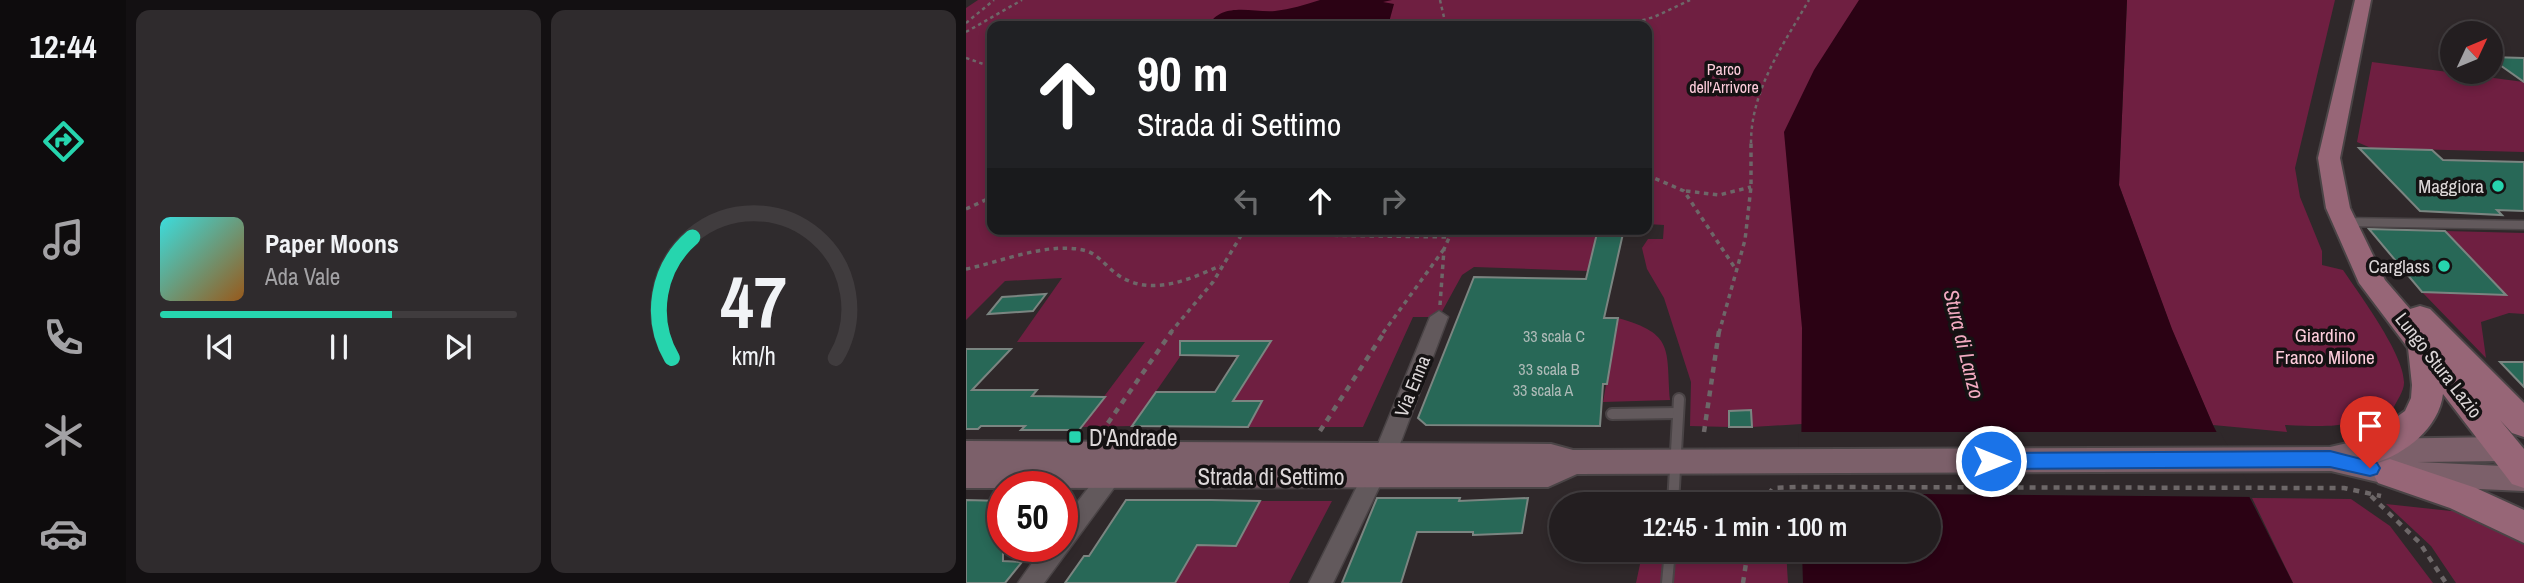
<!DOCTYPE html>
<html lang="it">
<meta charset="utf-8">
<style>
body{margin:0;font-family:"Archivo Narrow",sans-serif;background:#2f2b2d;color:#f1f3f6;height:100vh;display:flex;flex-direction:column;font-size:26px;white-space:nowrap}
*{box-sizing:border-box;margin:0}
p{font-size:23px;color:#a3a2a5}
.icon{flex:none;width:38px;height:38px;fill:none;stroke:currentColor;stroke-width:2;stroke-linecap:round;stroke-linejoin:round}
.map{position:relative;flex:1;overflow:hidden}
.panel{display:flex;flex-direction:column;gap:10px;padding:10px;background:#131012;width:840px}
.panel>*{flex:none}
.guide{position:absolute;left:21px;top:21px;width:665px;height:214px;border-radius:14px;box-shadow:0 4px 10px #0003,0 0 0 2px #403c3e;background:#202124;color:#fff;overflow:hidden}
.needle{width:46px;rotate:46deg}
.buttons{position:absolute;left:1474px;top:21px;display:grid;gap:14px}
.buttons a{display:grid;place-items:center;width:63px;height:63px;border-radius:50%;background:#231e20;box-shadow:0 4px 10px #0003,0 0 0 2px #403c3e;font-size:35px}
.speed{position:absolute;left:21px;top:471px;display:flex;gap:14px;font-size:35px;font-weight:700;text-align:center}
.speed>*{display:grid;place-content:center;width:91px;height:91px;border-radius:50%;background:#231e20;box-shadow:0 4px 10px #0003,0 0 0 2px #403c3e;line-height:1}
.speed .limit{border:10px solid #d22;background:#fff;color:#111}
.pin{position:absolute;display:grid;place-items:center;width:60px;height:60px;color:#fff;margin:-72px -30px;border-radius:50% 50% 50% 0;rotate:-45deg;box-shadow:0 0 7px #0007}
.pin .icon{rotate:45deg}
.me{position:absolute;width:77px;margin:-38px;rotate:90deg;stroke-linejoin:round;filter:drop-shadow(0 0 5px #0008)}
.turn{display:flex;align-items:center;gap:24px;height:147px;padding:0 35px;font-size:32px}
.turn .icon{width:91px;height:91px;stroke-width:2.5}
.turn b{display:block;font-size:49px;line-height:60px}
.lanes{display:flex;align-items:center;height:66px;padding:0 35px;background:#0003;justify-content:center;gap:35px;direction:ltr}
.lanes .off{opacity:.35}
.panel .tile{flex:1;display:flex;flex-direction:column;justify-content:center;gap:10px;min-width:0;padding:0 24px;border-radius:14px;background:#2f2b2d}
.panel .dial{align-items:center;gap:0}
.dial svg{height:182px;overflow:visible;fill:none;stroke:#403c3e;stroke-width:7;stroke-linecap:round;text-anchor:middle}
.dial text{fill:#f1f3f6;stroke:none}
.song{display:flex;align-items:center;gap:21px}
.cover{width:84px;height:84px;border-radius:10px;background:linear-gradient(135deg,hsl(180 70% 55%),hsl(30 70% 35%))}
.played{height:7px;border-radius:4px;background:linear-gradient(90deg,#26d5ae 65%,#403c3e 65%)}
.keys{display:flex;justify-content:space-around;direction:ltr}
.panel .tiles{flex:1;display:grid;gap:10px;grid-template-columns:repeat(2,1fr)}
.trip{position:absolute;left:583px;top:492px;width:392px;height:70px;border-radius:35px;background:#231e20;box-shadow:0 4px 10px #0003,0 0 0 2px #403c3e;font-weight:600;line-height:70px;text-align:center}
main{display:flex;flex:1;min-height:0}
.menu{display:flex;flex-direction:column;width:126px;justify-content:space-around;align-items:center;background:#0e0c0d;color:#a3a2a5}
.menu .icon{width:49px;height:49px}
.menu .active{color:#26d5ae}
.menu b{font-size:32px;color:#f1f3f6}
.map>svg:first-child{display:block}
.green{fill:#6f1f41}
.water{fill:#2b0214}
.pier{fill:#2f282a}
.building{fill:#286857;stroke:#7b8581;stroke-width:2}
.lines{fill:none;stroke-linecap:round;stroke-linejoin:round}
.service-far1-casing{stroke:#4a4446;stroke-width:11}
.service-casing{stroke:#4a4446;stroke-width:14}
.minor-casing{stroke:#4a4446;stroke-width:3}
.secondary-casing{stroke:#4a4446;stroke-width:4}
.primary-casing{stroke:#4a4446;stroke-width:4}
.path-far2{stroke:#6d6768;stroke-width:2.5;stroke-dasharray:3.5 3.5;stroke-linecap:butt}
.path-far1{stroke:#6d6768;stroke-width:3.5;stroke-dasharray:4.5 4.5;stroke-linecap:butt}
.path{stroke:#6d6768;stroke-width:4.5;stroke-dasharray:6 6;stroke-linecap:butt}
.service-far1{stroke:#62595c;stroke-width:8}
.service{stroke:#62595c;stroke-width:10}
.minor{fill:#62595c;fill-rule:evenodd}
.secondary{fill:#7c606a;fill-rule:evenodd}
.primary{fill:#976677;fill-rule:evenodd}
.route{fill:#1a73e8;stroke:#114b97;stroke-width:2}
.poi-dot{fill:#26d5ae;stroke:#151213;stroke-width:2.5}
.labels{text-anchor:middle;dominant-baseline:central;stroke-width:7;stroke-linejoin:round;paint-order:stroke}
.far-park-label{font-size:16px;fill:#fecddc;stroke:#151213}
.number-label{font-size:16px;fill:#afbbb8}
.poi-label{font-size:19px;fill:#dcd7d8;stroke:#151213;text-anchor:end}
.park-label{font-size:19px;fill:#fecddc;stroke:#151213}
.street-label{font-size:19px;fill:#dcd7d8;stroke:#151213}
.water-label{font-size:21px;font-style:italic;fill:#f2aac1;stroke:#151213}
.near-poi-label{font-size:23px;fill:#dcd7d8;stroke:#151213;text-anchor:start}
.near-street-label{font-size:23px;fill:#dcd7d8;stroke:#151213}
</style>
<main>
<nav class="menu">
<b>12:44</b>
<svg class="icon active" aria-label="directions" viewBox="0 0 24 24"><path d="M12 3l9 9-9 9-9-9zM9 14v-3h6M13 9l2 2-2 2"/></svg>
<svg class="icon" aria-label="music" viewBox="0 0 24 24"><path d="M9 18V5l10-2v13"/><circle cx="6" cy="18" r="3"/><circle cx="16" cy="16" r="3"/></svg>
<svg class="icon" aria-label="phone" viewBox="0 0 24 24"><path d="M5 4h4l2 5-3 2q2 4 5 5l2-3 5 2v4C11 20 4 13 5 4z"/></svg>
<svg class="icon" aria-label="climate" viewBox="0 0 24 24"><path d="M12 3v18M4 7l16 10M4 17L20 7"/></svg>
<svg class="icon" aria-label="car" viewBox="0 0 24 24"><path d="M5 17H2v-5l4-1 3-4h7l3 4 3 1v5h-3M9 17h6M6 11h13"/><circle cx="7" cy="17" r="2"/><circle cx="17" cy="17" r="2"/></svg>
</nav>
<section class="panel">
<div class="tiles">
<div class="tile">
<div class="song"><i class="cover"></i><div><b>Paper Moons</b><p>Ada Vale</p></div></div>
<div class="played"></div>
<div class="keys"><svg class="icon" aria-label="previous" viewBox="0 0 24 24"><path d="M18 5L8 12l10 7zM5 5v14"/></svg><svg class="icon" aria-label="pause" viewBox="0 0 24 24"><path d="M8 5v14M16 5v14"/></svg><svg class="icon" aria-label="next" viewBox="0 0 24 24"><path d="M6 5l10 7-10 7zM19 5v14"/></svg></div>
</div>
<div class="tile dial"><svg viewBox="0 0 100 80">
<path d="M14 69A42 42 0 1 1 86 69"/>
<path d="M14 69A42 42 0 0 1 23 16" stroke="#26d5ae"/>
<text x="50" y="56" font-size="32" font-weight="700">47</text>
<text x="50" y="72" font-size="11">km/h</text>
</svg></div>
</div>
</section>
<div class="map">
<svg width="1558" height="583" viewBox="0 0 1558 583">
<rect width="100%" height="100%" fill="#2f282a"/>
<g class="green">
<path d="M12 0H1011L836 328V424L786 427 785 410 764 411 763 427 724 426 725 382 698 298 681 269 676 248 682 239H697L698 225 681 224V26H26V229H632L622 271 508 267 496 275 473 317H447L397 427H282L267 401 304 341H225L166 426 115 427 179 342H51L96 278 39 281 0 320V8Z"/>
<path d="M1161 0H1369L1329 168 1334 197 1356 251V265L1377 270C1393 294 1439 355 1438 383 1438 391 1430 402 1427 409 1384 428 1365 427 1319 425L1321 432 1247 425 1206 330 1153 185Z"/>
<path d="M1406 62 1558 82V152L1405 148 1391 142Z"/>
<path d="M1479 231 1558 233V314L1543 313 1515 322 1520 358 1456 292 1539 295Z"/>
<path d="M652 318C709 334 700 349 704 400L637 402Z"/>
<path d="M818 494V504H686L688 497Z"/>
<path d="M1286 498 1385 499 1424 526 1467 583H1327Z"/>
<path d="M294 501H366L323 583H209L231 545 270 546Z"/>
<path d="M1420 504 1485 511 1503 509 1558 534V583H1490L1465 546Z"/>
<path d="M677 550H820L822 583H670Z"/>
</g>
<g class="water">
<path d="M354 0H426L417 2 428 4 422 26H242C256 1 287 13 309 11 324 9 339 5 354 0Z"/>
<path d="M893 0H1161L1153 185 1206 329 1247 425 1327 583H837L836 550H962V504H835L836 328 818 132 848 70Z"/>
</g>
<path class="pier" d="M832 432H1254L1290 497 833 493Z"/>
<g class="building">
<path d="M1524 57 1558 58V82L1524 58Z"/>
<path d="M1393 148 1466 150 1477 160 1558 162V211L1531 210 1536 215 1454 211Z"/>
<path d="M632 229H658L638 318H652L641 384H637L634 426 460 425 452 418 508 277 620 279Z"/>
<path d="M1403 229 1479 231 1540 295 1456 292Z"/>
<path d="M80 294 67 311 22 314 36 297Z"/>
<path d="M214 341H305L267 401H296L282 427 166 426 190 392H249L272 356 214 355Z"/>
<path d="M0 349H45L6 390H71L66 396 139 397 113 430H55L59 426H15L12 429H0Z"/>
<path d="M1534 362H1558V387Z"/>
<path d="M785 410 786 427H763V411Z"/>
<path d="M411 498H494L493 501 562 498 556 533 507 535V532H451L435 583H376Z"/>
<path d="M0 500 37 501V561L56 562 39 583H0Z"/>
<path d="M160 500H245L294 501 270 546 231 545 209 583H99L118 556H123Z"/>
</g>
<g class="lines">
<defs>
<path id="service-far1" d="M1379 222 1558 225"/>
<g id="service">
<path d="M646 414 712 413"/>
<path d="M707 504 713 399"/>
<path d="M701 583 704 550"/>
</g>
<g id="minor">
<path d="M473 311 482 317 434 444 367 583H343L412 444 464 317Z"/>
<path d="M148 462 156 465 159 471 156 477 78 583H52L78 546H96V522L140 465Z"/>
</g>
<path id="secondary" d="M1538 437 1549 441 1553 449 1549 457 1538 461 1452 462 1558 467V491L1424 485 1365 471 611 474 582 487 0 488V441L585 444 607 450 1364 447 1399 439Z"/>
<g id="primary">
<path d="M1389 0H1405L1374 158 1384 208 1419 280 1444 309 1454 306 1464 309 1558 403V437L1546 433 1534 420 1558 449V488L1546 484 1477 394C1473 428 1439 454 1409 463L1397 459 1392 450 1397 441 1439 411 1445 398 1446 385 1442 348 1393 283 1360 208 1352 158Z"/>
<path d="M1424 459 1510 488 1558 510V543L1484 508 1412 483 1407 473 1412 463Z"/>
</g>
</defs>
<use href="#service-far1" class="service-far1-casing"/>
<use href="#service" class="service-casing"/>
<use href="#minor" class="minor-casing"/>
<use href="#secondary" class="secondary-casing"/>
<use href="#primary" class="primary-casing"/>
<g class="path-far2">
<path d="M474 0 480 26"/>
<path d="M0 23 28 0"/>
<path d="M656 26 688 17 724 0"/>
<path d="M0 32 56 0"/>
<path d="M0 58 26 67"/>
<path d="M785 143C785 90 817 45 843 0"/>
</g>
<g class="path-far1">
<path d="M681 175 718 191 771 271"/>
<path d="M720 191 753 195 785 187"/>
<path d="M0 209 26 197"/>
<path d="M305 229 342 235 481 237"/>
<path d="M0 269C35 262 80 242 117 250 132 253 140 267 152 275 184 297 222 280 254 266"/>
<path d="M474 305 478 249 487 229"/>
<path d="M204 333 247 282 279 229"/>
<path d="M417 333 478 249"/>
<path d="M753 333 779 240 785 187V142"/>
</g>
<g class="path">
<path d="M354 431 419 331"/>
<path d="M738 432 753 331"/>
<path d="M135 433 206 331"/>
<path d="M1405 496 1453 542 1480 583"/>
<path d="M796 504 807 488 832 487 1378 488 1415 496"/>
<path d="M777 583 782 550"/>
</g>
<use href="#service-far1" class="service-far1"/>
<use href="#service" class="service"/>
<use href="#minor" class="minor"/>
<use href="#secondary" class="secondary"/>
<use href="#primary" class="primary"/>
</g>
<path class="route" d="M1364 451 1411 463 1414 468 1411 474 1404 476 1364 467 1025 469 1018 467 1015 461 1018 456 1025 453Z"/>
<g class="poi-dot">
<circle cx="1532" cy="186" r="7"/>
<circle cx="1478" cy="266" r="7"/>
<rect x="102" y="430" width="14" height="14" rx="3.5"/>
</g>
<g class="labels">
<g class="far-park-label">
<text x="758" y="69">Parco<tspan x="758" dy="18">dell'Arrivore</tspan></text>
</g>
<g class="number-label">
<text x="588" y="336">33 scala C</text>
<text x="583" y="369">33 scala B</text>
<text x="577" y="390">33 scala A</text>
</g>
<g class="poi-label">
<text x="1518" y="186">Maggiora</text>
<text x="1464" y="266">Carglass</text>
</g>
<g class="park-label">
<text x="1359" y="335">Giardino<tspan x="1359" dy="22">Franco Milone</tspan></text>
</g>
<g class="street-label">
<text transform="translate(1473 365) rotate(52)">Lungo Stura Lazio</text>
<text transform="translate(446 386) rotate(-68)">Via Enna</text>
</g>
<g class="water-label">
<text transform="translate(998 344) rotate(76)">Stura di Lanzo</text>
</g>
<g class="near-poi-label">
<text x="123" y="437">D'Andrade</text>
</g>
<g class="near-street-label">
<text x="305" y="476">Strada di Settimo</text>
</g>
</g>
</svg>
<div class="buttons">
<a><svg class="needle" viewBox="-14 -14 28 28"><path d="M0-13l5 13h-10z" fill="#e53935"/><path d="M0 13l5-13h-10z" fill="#a3a2a5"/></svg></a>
</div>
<div class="speed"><div class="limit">50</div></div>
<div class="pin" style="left:1404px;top:468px;background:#d93025"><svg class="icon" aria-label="arrive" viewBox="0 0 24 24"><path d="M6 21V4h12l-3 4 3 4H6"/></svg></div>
<svg class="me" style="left:1025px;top:461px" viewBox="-20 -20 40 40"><circle r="17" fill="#1a73e8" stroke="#fff" stroke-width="3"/><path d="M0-11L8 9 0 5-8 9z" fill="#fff"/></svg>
<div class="trip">12:45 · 1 min · 100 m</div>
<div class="guide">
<div class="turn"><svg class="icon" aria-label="ahead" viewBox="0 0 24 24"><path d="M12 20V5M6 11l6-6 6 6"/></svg><div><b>90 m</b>Strada di Settimo</div></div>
<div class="lanes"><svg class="icon off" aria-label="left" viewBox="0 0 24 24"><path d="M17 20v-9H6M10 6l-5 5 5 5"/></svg><svg class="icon" aria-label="ahead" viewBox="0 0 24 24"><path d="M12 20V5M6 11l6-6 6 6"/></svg><svg class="icon off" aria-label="right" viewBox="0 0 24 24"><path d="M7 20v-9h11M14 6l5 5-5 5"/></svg></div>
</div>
</div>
</main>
